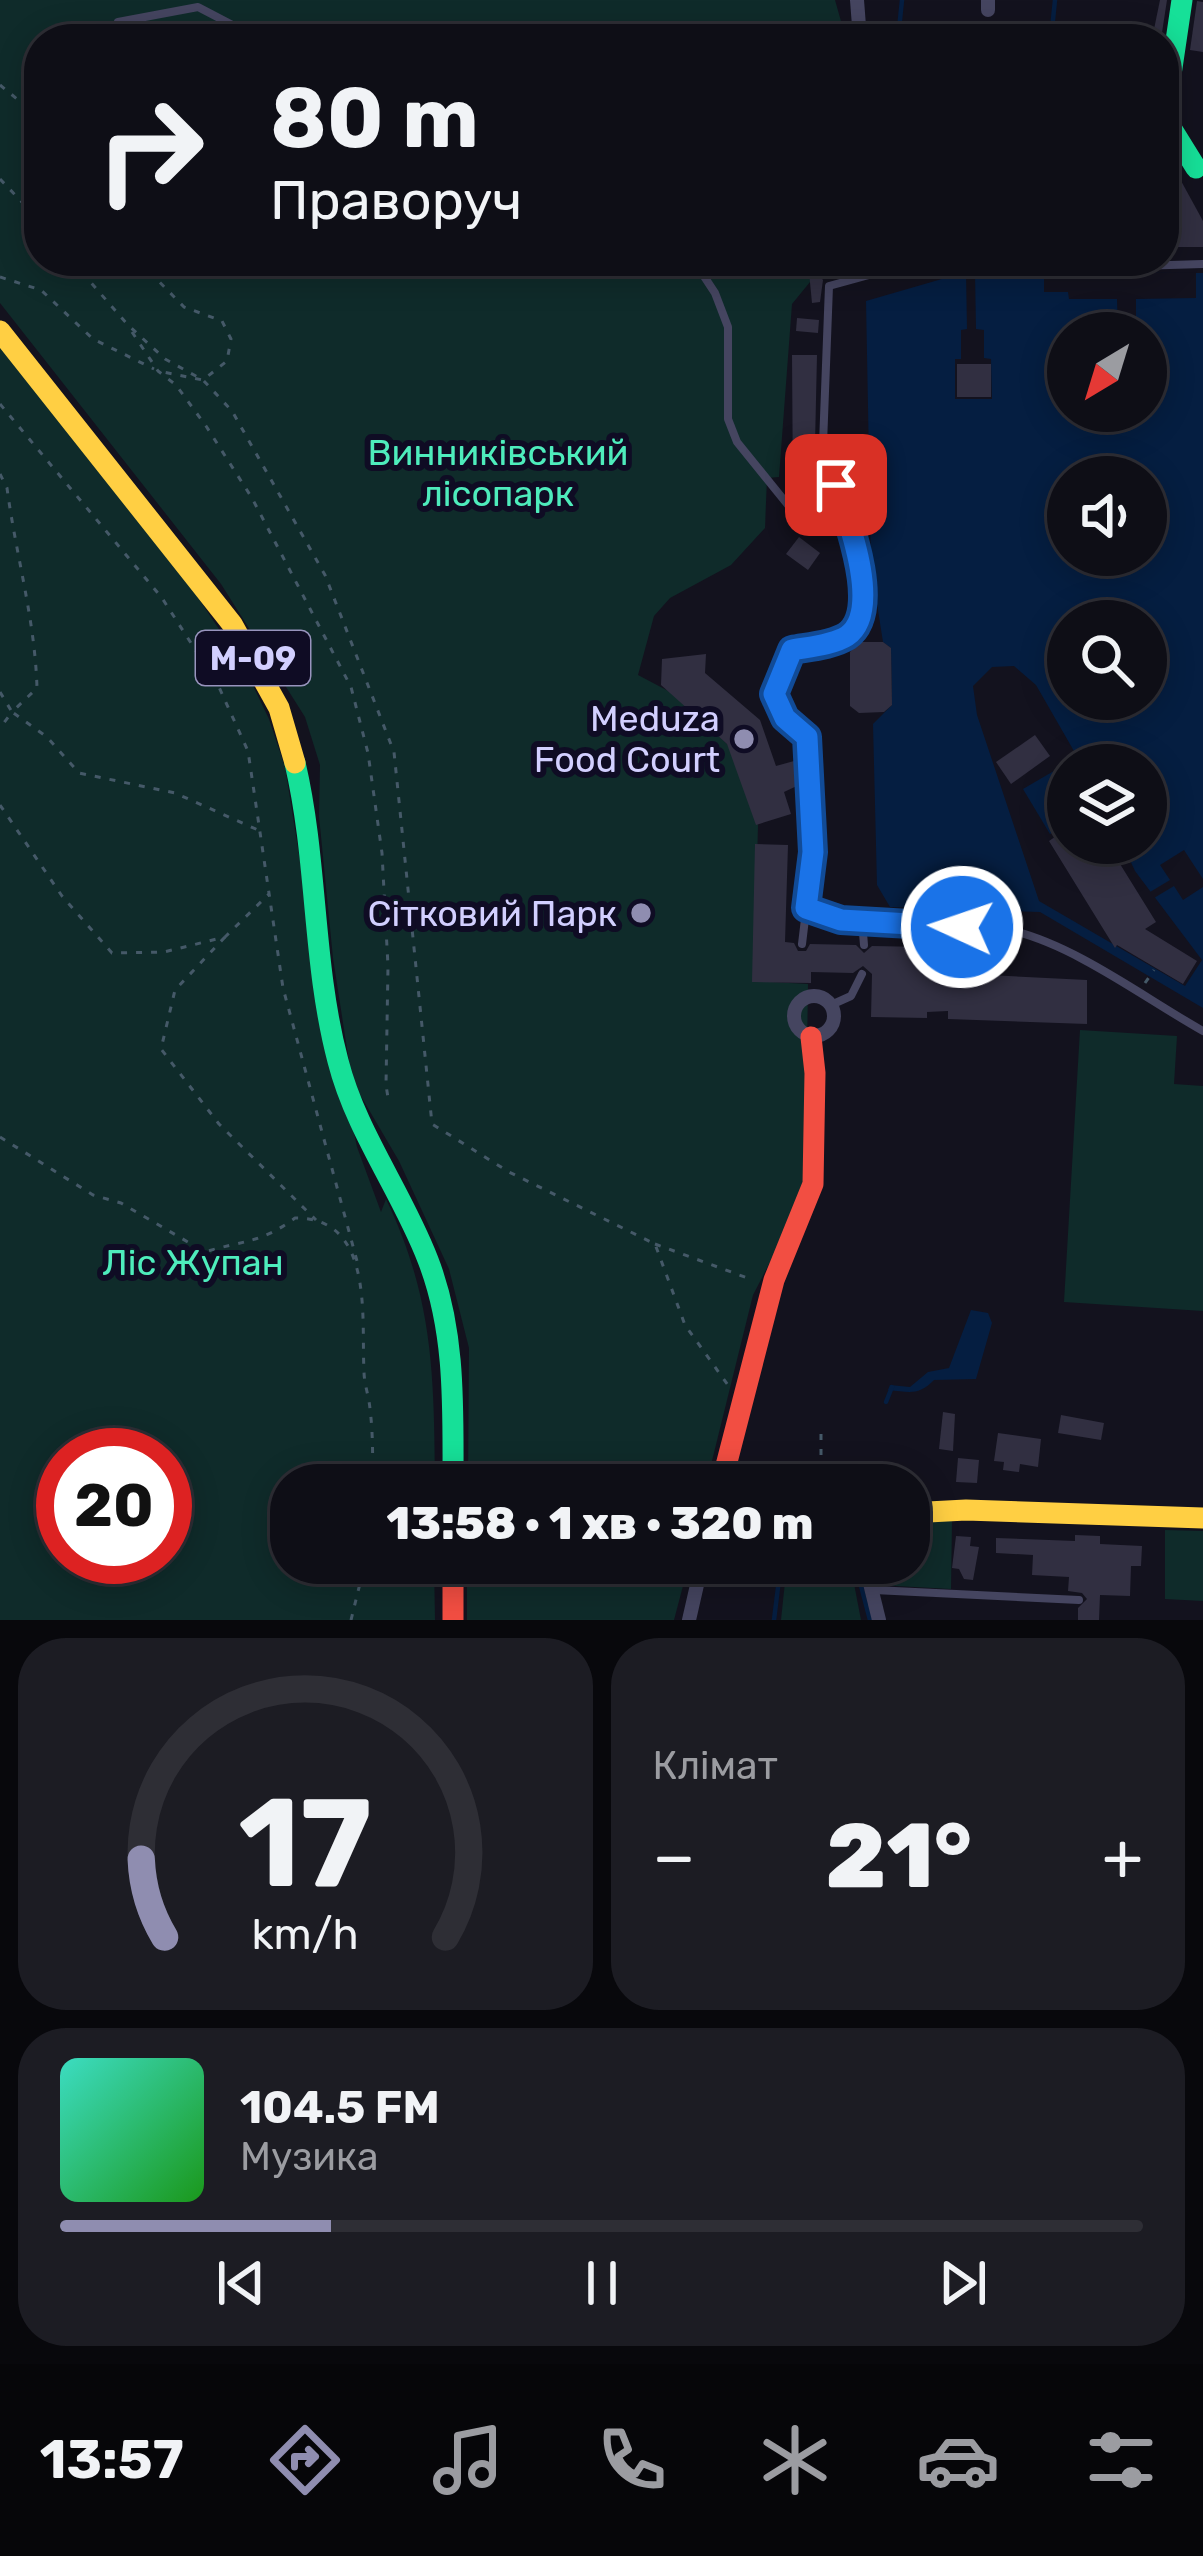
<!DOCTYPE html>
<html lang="uk">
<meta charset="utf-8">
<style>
body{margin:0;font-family:Rubik,sans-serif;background:#1c1c23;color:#f1f3f6;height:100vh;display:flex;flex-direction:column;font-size:45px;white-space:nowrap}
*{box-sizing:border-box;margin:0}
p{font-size:39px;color:#9b9ca1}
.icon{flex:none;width:66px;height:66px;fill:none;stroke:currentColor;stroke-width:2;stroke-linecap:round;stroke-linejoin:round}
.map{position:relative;height:1620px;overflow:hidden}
.drawer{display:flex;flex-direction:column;gap:18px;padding:18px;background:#08080c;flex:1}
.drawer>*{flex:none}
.banner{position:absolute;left:24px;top:24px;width:1155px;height:252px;border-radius:48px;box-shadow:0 6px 30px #0003,0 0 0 3px #2e2e35;background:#0e0e16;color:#f1f3f6;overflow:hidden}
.needle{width:78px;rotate:218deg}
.tools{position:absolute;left:1047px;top:312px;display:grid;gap:24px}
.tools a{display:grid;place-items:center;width:120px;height:120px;border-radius:50%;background:#0e0e16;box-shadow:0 6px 30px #0003,0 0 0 3px #2e2e35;font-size:60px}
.speed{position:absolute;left:36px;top:1428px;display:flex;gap:24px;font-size:60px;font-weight:700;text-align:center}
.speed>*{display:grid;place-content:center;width:156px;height:156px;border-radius:50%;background:#0e0e16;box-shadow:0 6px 30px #0003,0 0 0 3px #2e2e35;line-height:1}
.speed .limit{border:18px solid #d22;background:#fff;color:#111}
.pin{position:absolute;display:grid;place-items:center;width:102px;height:102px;color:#fff;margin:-51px;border-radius:24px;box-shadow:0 6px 18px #0006}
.me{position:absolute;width:132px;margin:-66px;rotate:273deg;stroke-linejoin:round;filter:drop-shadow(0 0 9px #0008)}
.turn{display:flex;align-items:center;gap:42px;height:252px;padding:0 48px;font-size:54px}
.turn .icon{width:156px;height:156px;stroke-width:2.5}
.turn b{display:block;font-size:84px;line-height:102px}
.big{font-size:90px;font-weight:800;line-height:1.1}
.drawer .card{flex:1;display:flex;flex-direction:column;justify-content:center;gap:18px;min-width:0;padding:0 42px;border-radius:48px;background:#1c1c23}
.drawer .dial{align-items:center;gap:0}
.dial svg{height:312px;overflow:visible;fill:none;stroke:#2e2e35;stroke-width:7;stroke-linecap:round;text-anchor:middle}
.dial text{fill:#f1f3f6;stroke:none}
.song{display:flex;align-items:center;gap:36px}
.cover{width:144px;height:144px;border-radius:18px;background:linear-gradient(135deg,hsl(170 70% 55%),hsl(120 70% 35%))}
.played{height:12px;border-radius:6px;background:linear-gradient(90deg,#8f8db0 25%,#2e2e35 25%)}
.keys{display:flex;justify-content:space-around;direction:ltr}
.heat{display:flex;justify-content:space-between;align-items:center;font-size:66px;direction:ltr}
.drawer .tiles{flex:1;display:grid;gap:18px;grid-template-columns:1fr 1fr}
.card:last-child{grid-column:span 2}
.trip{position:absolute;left:270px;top:1464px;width:660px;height:120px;border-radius:48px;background:#0e0e16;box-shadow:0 6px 30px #0003,0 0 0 3px #2e2e35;font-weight:800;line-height:120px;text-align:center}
.tab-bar{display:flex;height:192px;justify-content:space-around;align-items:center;background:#060609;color:#9b9ca1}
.tab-bar .icon{width:84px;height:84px}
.tab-bar .selected{color:#8f8db0}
.tab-bar b{font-size:54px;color:#f1f3f6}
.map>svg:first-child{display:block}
.green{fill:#0f2b2a;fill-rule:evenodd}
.water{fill:#051e41;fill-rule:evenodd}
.pier{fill:#13121e}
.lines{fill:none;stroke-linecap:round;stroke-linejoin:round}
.stream{stroke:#051e41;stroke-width:4.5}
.building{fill:#312f41}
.path{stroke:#455968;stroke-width:3;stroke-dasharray:6 9;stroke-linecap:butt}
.lane{stroke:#454560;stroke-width:8}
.street{stroke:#454560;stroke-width:14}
.fast{stroke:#16e098;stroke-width:21}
.slow{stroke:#ffcf43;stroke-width:21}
.jam{stroke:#f24e42;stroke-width:21}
.route-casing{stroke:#114b97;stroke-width:30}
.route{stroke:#1a73e8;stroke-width:21}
.poi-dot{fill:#8f8db0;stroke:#0f0c24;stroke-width:4.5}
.labels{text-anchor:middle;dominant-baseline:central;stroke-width:12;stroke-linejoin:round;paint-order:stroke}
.shield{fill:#0f0c24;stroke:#9894bd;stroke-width:3}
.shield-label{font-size:33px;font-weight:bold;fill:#d2cfff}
.park-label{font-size:36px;fill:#4eecbc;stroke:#0f0c24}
.poi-label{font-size:36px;fill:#d2cfff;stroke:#0f0c24;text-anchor:end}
</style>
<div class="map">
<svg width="1203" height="1620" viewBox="0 0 1203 1620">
<rect width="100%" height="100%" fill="#13121e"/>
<g class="green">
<path d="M0 0H835L846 39H39V261H817L810 282 792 304 779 477 767 478 765 528 731 565 670 598 654 616 638 675 672 693 727 744 735 759 758 825 754 981 808 984 805 1194 753 1295 706 1485H468L469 1348 449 1269 399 1161 352 1081 333 958 319 816 320 765 305 717 221 584 0 303Z"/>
<path d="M0 343 199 599 244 667 269 719 285 767 314 948 357 1147 381 1212 386 1199C434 1299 434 1377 435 1485H291V1563H434L435 1620H0ZM63 1455H165V1557H63Z"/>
<path d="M1080 1030 1177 1036 1174 1084 1203 1086V1311L1064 1302Z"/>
<path d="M936 1521H952L951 1589 877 1585 871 1563H909V1524Z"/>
<path d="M1165 1530 1203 1531V1601L1165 1599Z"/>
<path d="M467 1563H689L674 1620H467Z"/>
<path d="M787 1563H850L861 1620H781Z"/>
</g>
<g class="water">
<path d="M966 272 1203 273V1008L1040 912 890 907 877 885 873 724 892 705 891 648 883 642 871 566 866 301ZM1068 333H1146V411H1068ZM1068 477H1146V555H1068ZM1068 621H1146V699H1068ZM1014 666 1036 685 1082 765H1146V843H1122L1135 871 1202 960 1185 986 1039 901 977 715 973 686 992 667Z"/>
<path d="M1059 768 1068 783V823L1050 834 1023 789Z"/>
<path d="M971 1310 988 1313 992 1323 976 1379 934 1380C918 1396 910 1392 888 1390L890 1385 910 1387 928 1372 949 1368Z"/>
</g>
<g class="pier">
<path d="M966 272H975L976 329 984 330V358L991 359 992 399H955V359H961V330L967 329Z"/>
<path d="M1196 272V298L1136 299V333H1118L1117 299H1069L1068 292H1044V274Z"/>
<path d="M1184 850 1203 879V887L1183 900 1174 886 1154 898 1150 892 1170 880 1160 865Z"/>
</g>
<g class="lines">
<g class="stream">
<path d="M898 39 902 0"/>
<path d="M1051 39 1055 0"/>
<path d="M886 1402 892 1387"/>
<path d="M855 1563 870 1620"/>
<path d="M774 1620 781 1563"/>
</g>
</g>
<g class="building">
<path d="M1160 0H1167L1161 39H1152Z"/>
<path d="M1197 1 1203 2V52L1190 50Z"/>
<path d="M1180 179 1203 221V247H1164V180Z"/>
<path d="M809 272H816L823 280 820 302 812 303Z"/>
<path d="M797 318 819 320 818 333 796 331Z"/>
<path d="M792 355H817L815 444 818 501 793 498Z"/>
<rect x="957" y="364" width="34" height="33"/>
<path d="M799 537 820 553 808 570 786 554Z"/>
<path d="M858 642H883L891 648 892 705 884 712 859 713 850 706V652Z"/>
<path d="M706 654 705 673 760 720 776 766 794 761 801 784 784 792 791 814 756 825 727 744 661 685 662 659Z"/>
<path d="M1035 735 1050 756 1011 784 996 762Z"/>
<path d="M1068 828V843H1107L1156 922 1145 929 1197 961 1183 984 1117 945 1115 948 1049 841Z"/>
<path d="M755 844 788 845 785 942 794 943 798 951H806L810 944 856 945 864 953 872 946 926 947 929 972 1087 980V1024L948 1019V1011L927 1012V1018L871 1017 872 974 863 966 853 973 811 972V983L752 982Z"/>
<path d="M943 1412 955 1414 953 1451 939 1449Z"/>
<path d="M1061 1415 1104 1423 1101 1440 1058 1433Z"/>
<path d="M998 1433 1041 1439 1038 1467 1020 1464 1019 1472 1003 1470 1004 1462 994 1461Z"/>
<path d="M958 1458 979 1460 977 1483 956 1482Z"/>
<path d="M1075 1535 1100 1536V1544L1142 1546 1141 1566H1131L1130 1596 1100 1595 1099 1620H1078V1608L1087 1599 1082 1593 1068 1591 1069 1577 1032 1575 1033 1555 996 1553V1538L1075 1541Z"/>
<path d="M956 1536 971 1537 970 1546 979 1547 973 1580 964 1579 959 1569 952 1568Z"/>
</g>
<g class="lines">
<g class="path">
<path d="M0 85 39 117"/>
<path d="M0 179 39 220"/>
<path d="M72 261 128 325 165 359 203 380 232 411 325 575 394 752 432 1124 509 1172 655 1244 685 1325 730 1388"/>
<path d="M139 261 184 307 222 321 231 339 227 361 203 380 163 372"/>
<path d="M0 277 41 290 93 339 154 369"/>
<path d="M132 332 158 371 176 385 206 426 252 498 351 687 368 753 382 853 388 966 386 1085 389 1104"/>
<path d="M0 404 162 598 218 685 248 751 283 988 357 1261"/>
<path d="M0 474 7 488C16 556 35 619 37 688L12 712 47 737 79 773 175 793 258 830"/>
<path d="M0 692 12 712 0 728"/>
<path d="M0 805 62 896 112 953 164 952 225 937 269 894"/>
<path d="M225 937 175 990 161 1049 219 1124 316 1220"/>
<path d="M1145 983 1154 970"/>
<path d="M0 1137 93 1195 121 1203 205 1252C243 1240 260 1244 295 1218 375 1217 361 1319 364 1371 364 1384 369 1396 370 1409 373 1433 373 1460 372 1485"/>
<path d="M655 1244 753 1280"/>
<path d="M821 1485V1429"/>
<path d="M351 1620 365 1563"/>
</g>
<g class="lane">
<path d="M118 22 198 7 242 30 275 39"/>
<path d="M694 261 715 293 728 327V419L737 442 788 505 808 517 831 514 836 487"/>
<path d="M1031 261 1071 268 1203 264"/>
<path d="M806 908 841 920 872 922"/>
<path d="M802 944 813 852 807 737 785 719 774 693 792 650 844 639 860 623 864 587 848 521 823 444 829 286 920 261"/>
<path d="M864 945 863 933 873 922C918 925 969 921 1013 931 1076 946 1146 999 1203 1031"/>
<path d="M831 1005 851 996 862 974"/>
<path d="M874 1590 1079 1600"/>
</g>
<g class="street">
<path d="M857 0 860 39"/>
<path d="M988 10V0"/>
<path d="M827 270 829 261"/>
<circle cx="814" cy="1016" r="20"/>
<path d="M865 1563 879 1620"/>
<path d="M689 1620 702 1563"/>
</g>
<g class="fast">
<path d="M1182 0 1168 95 1170 126 1196 168"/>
<path d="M295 763C318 861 312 963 338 1061 356 1132 402 1192 428 1260 456 1332 453 1409 453 1485"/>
</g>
<g class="slow">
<path d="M0 331 232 624 279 708 295 763"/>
<path d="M909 1513 966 1510 1203 1518"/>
</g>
<g class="jam">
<path d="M721 1485 774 1280 813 1184 815 1073 811 1037"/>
<path d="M453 1563V1620"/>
</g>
</g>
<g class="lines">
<defs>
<path id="route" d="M836 485C848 519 883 611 847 636 833 645 808 647 792 650L774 694 785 718 807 737 813 852 806 908 841 920 962 927"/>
</defs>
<use href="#route" class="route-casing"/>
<use href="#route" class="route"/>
</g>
<g class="poi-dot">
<circle cx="744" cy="739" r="12"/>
<circle cx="641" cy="913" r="12"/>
</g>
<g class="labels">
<rect class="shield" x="196" y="631" width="114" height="54" rx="9"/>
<g class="shield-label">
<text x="253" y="658">М-09</text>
</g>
<g class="park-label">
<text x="498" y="452">Винниківський<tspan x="498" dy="41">лісопарк</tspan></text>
<text x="193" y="1262">Ліс Жупан</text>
</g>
<g class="poi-label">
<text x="720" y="718">Meduza<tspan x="720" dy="41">Food Court</tspan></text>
<text x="617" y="913">Сітковий Парк</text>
</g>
</g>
</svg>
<div class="tools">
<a><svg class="needle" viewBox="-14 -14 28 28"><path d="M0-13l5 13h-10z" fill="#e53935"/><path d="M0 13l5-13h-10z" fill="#9b9ca1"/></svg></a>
<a><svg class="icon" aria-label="sound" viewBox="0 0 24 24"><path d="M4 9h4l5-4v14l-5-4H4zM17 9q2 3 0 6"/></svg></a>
<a><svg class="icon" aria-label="search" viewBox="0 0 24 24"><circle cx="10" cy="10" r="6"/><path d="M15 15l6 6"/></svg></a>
<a><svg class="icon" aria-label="layers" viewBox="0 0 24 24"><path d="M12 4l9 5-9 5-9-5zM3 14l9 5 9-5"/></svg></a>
</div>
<div class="speed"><div class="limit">20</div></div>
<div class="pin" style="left:836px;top:485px;background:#d93025"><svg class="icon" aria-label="arrive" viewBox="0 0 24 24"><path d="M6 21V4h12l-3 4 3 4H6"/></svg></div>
<svg class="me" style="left:962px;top:927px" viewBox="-20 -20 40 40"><circle r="17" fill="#1a73e8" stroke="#fff" stroke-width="3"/><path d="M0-11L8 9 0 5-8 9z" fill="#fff"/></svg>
<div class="trip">13:58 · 1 хв · 320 m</div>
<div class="banner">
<div class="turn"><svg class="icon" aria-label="right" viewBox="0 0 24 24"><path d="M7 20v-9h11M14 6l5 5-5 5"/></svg><div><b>80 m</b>Праворуч</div></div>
</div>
</div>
<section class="drawer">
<div class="tiles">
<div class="card dial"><svg viewBox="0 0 100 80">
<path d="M14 69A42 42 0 1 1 86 69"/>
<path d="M14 69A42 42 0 0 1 8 49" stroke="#8f8db0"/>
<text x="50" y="56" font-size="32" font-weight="700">17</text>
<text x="50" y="72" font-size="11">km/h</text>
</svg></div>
<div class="card"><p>Клімат</p>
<div class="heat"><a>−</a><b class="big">21°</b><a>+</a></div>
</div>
<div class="card">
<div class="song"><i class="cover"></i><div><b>104.5 FM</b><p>Музика</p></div></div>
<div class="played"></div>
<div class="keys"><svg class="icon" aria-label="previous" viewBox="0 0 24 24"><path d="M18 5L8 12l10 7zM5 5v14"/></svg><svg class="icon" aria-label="pause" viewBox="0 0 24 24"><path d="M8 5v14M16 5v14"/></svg><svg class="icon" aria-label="next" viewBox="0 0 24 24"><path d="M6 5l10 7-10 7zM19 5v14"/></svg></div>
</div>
</div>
</section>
<nav class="tab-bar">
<b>13:57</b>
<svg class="icon selected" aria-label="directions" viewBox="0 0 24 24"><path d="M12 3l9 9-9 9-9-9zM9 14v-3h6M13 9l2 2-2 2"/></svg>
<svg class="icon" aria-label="music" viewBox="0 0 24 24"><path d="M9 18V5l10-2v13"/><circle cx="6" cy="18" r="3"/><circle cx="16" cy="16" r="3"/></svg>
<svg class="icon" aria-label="phone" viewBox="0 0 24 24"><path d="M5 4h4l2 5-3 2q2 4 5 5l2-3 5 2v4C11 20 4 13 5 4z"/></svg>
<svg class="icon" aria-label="climate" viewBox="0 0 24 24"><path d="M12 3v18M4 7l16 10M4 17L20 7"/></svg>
<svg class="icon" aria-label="car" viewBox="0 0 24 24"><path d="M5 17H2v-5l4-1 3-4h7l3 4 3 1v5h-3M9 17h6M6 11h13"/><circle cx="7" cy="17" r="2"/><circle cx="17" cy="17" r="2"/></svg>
<svg class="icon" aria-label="filters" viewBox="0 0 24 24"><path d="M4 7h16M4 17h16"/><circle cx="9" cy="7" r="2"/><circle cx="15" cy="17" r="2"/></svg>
</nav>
